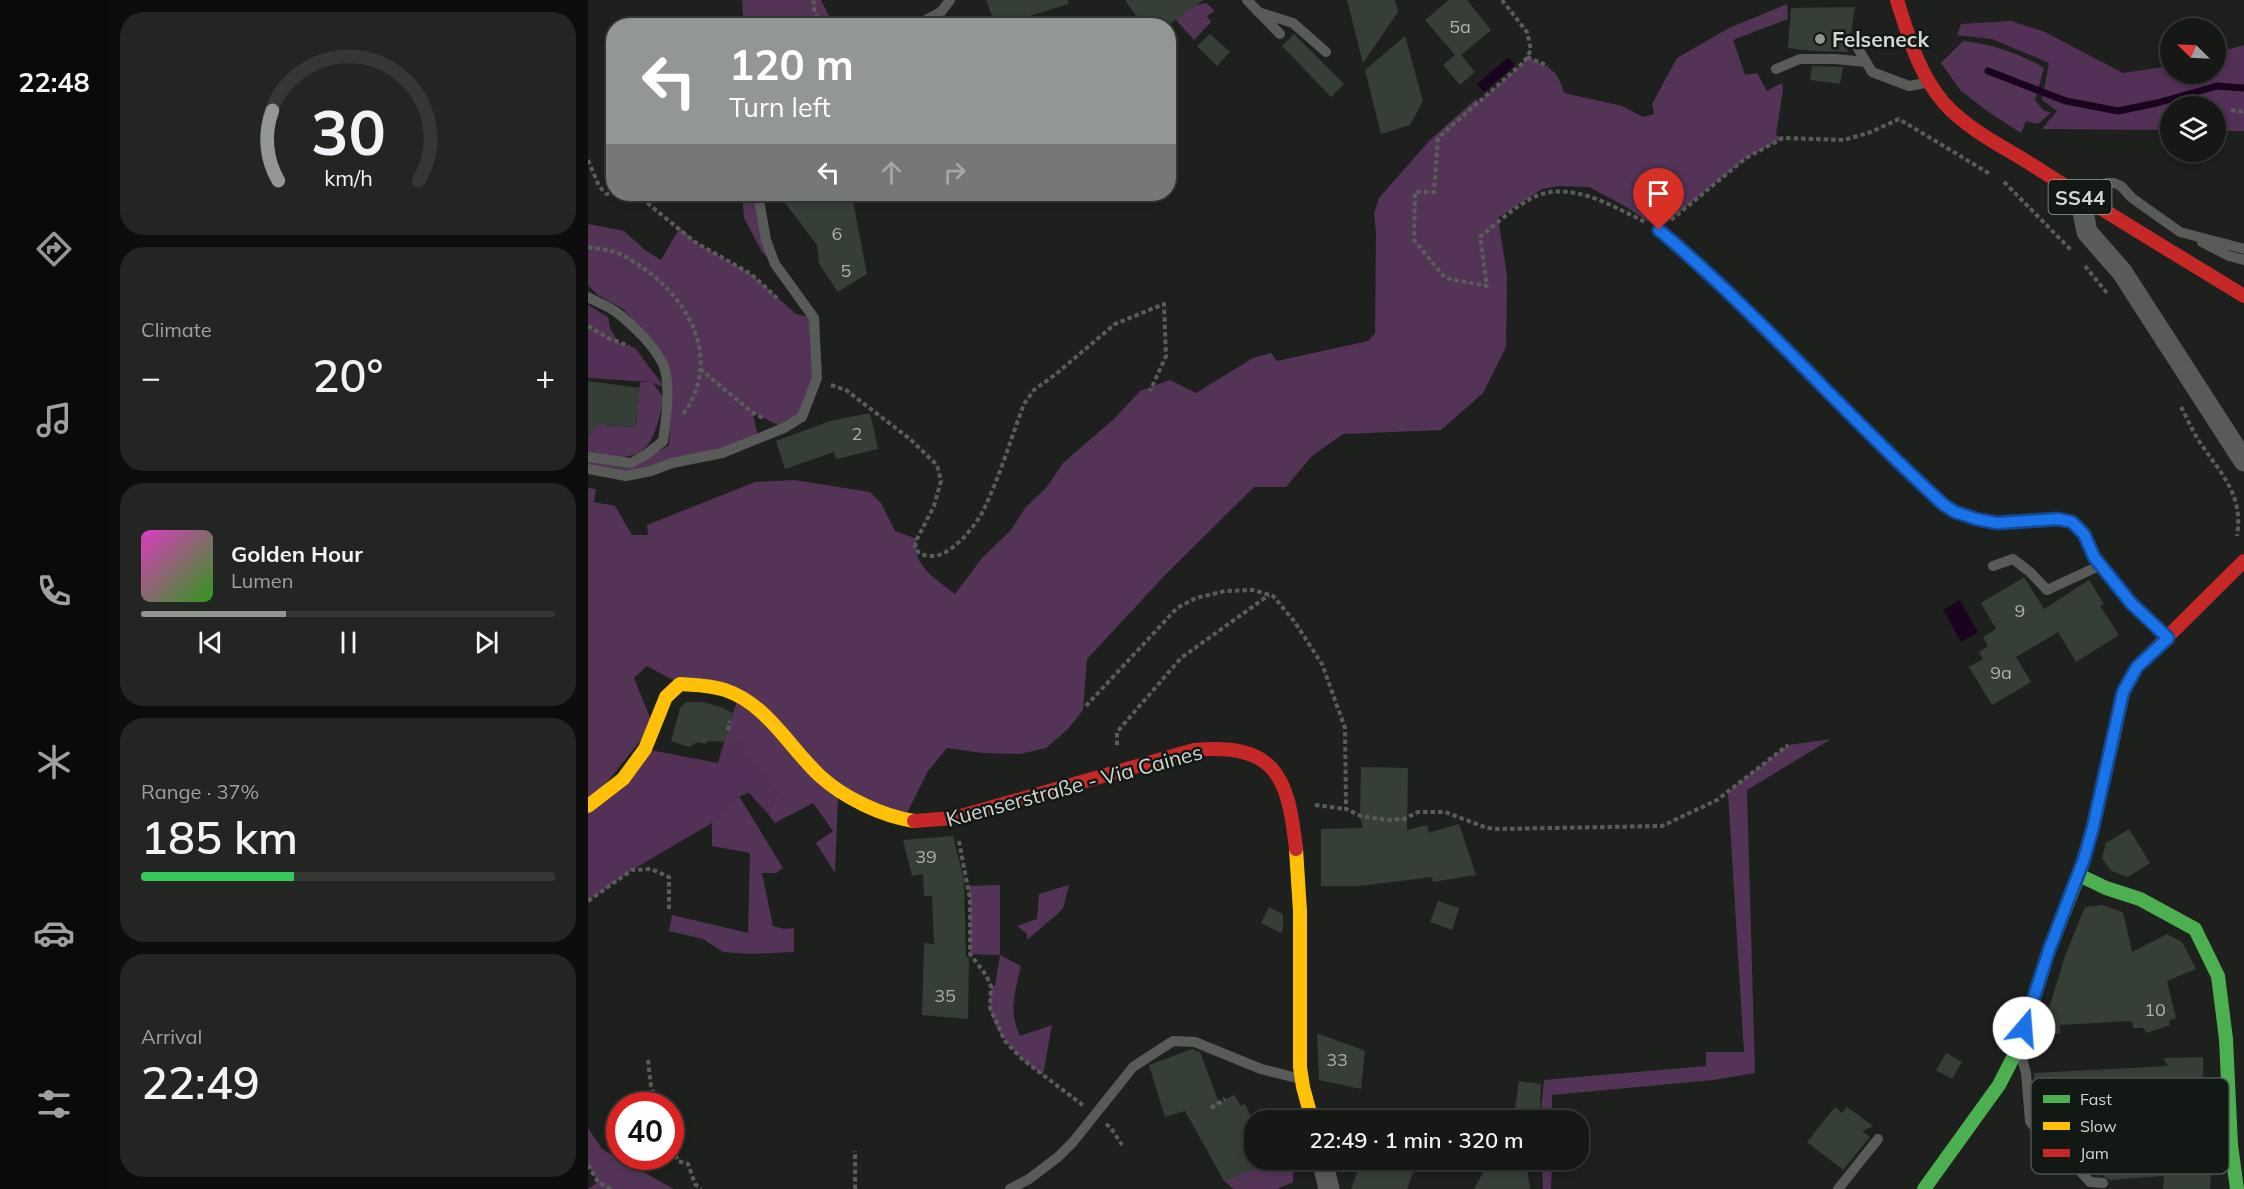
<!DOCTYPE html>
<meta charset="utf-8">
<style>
body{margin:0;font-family:Mulish,sans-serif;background:#232523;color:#f1f3f6;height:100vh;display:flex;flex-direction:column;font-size:22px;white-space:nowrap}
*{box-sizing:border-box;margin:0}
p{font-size:20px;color:#9ea0a1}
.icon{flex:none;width:33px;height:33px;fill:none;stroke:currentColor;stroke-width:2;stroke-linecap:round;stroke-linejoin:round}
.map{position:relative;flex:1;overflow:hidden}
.drawer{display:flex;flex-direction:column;gap:12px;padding:12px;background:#0c0d0c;width:480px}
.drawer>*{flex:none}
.guide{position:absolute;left:18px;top:18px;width:570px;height:183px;border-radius:24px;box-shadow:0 3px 9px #0003,0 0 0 2px #353735;background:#939793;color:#fff;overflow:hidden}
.needle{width:39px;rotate:294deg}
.tools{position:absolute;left:1572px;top:18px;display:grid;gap:12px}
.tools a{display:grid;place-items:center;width:66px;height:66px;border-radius:50%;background:#161816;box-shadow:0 3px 9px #0003,0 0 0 2px #353735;font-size:30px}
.speed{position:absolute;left:18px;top:1092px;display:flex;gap:12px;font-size:30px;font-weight:700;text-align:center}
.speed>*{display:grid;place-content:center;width:78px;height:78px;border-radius:50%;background:#161816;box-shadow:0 3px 9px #0003,0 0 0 2px #353735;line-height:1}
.speed .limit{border:9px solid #d22;background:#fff;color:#111}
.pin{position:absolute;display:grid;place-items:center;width:51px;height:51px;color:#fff;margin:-62px -26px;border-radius:50% 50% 50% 0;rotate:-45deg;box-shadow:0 0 6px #0007}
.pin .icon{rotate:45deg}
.me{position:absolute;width:66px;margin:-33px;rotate:18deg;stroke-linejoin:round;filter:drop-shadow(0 0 4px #0008)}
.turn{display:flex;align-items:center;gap:21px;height:126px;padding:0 24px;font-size:27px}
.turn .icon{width:78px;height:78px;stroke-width:2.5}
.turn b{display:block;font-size:42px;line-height:51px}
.lanes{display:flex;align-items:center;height:57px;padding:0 24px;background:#0003;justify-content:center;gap:30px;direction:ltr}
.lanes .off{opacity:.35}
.big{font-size:45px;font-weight:600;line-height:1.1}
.drawer .card{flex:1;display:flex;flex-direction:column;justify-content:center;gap:9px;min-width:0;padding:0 21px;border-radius:24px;background:#232523}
.drawer .dial{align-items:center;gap:0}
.dial svg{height:156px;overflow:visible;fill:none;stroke:#353735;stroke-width:7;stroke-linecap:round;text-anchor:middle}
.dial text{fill:#f1f3f6;stroke:none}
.song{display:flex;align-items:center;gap:18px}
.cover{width:72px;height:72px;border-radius:9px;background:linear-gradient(135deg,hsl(310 70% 55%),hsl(110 70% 35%))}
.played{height:6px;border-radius:3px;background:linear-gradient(90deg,#939793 35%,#353735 35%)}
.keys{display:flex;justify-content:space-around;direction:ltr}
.heat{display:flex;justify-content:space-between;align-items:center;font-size:33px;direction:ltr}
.charge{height:9px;border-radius:4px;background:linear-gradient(90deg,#34c759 37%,#353735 0)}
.trip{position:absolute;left:656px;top:1110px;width:345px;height:60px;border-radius:24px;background:#161816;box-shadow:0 3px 9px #0003,0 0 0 2px #353735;font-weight:600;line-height:60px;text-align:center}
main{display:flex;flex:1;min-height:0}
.dock{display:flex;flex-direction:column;width:108px;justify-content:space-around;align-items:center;background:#090a09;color:#9ea0a1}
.dock .icon{width:42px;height:42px}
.dock .current{color:#939793}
.dock b{font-size:27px;color:#f1f3f6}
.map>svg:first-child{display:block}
.green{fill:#533457}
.forest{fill:#533056}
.water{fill:#1a031f}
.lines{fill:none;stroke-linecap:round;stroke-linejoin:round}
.stream{stroke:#1a031f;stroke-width:7}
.building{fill:#353f36}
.path{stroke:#5a5c5a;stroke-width:4;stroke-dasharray:4.5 3;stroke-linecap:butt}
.lane{stroke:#595b59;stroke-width:10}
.street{stroke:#595b59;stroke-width:21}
.fast{stroke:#4caf50;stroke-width:14}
.slow{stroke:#ffc107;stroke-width:14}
.jam{stroke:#c62828;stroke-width:14}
.route-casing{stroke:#114b97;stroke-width:15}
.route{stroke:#1a73e8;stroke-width:10}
.poi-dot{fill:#939793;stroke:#121813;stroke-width:2}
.labels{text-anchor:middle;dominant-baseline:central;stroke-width:5;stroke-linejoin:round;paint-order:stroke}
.number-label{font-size:18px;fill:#acb1ac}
.shield{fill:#121813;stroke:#999e99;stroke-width:1.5}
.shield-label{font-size:20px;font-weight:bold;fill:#d3d7d3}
.poi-label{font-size:21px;font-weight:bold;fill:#d3d7d3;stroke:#121813;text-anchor:start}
.street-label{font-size:21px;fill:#d3d7d3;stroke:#121813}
.key{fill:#121813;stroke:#4c514d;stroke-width:1.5}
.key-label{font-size:16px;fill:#d3d7d3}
</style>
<main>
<nav class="dock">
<b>22:48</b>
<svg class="icon current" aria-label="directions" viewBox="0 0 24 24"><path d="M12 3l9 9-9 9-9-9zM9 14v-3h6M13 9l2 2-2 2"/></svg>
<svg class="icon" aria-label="music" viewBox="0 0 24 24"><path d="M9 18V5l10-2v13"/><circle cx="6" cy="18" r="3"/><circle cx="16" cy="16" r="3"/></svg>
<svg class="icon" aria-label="phone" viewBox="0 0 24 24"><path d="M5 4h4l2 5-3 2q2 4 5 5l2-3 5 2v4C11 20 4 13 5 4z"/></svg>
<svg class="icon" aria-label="climate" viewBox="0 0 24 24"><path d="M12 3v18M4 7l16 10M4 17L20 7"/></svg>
<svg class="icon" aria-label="car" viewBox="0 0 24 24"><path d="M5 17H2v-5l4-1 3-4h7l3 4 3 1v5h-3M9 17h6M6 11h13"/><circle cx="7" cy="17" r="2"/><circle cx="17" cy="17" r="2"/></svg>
<svg class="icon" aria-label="filters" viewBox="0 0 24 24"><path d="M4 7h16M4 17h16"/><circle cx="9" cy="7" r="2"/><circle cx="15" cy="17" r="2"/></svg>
</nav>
<section class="drawer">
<div class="card dial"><svg viewBox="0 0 100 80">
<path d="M14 69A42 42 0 1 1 86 69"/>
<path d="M14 69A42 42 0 0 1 11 33" stroke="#939793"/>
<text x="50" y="56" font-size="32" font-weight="700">30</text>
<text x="50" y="72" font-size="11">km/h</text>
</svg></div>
<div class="card"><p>Climate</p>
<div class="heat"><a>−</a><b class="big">20°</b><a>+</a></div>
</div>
<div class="card">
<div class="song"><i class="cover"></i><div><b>Golden Hour</b><p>Lumen</p></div></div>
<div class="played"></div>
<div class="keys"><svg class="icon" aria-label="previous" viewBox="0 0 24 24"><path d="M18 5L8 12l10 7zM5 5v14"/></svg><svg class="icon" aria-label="pause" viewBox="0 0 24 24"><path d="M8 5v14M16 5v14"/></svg><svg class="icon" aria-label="next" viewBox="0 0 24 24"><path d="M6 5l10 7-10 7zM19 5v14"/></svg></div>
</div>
<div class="card"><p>Range · 37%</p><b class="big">185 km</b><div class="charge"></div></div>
<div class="card"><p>Arrival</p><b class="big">22:49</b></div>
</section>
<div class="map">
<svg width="1656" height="1189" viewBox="0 0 1656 1189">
<rect width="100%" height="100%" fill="#1d201d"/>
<g class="green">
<path d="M154 0H233L245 24C233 18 217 12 206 25H156Z"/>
<path d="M618 3 627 11 619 16 623 22 606 40 587 19 608 5Z"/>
<path d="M1199 4 1200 19 1145 40 1157 75 1169 73 1179 91 1194 83 1195 90 1188 135 1195 138 1158 158 1071 229 1035 205 1001 187 971 186 954 189 910 218 919 275 918 347 895 393 853 430 755 434 724 456 698 487H666L578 574 499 659 495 710 479 730 458 748 432 754 395 753 359 748 340 771 316 819 250 797 247 873 228 843 245 831 225 803 187 823 180 814 190 794 136 742 151 695 92 684 59 666 46 678 65 725 0 806V488L8 489 6 502 27 506 44 535H60L59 525 167 482 206 480 282 492 293 503 307 531 329 539C323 565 349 580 367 594L394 558 423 530 437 508 458 488 475 463 527 418 552 391 582 380 608 393 665 358 683 353 689 361 780 341 787 333 788 233 786 214 791 198 841 141 888 99 891 102 936 62 939 57C961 67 969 68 976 93L1034 106 1055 117 1066 114 1064 104 1089 58 1141 28Z"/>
<path d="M1375 41C1403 44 1431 53 1456 68L1447 100 1455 110 1463 113 1450 124 1438 121 1433 133 1402 113 1373 91 1353 63Z"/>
<path d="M154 194H170L187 264 174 252 156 218Z"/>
<path d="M0 224 36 231 57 250 73 260 88 234 93 229 107 242 163 274 208 314 226 318 229 378 214 417 196 428 165 413 170 438 38 476 0 469V457L16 460 61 457 81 445 83 414 68 345 35 309 10 295 0 285Z"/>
<path d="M52 382H64L76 398C64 451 57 466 0 452V436L4 432 0 428 11 412 18 425 48 427Z"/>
<path d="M1243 739 1159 790 1167 1073 1125 1080 964 1095V1120H952L956 1080 1118 1066V1052H1156L1140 792 1200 745Z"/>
<path d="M151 796 195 868 188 873H174L185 926 196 929 206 928V952L162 954 135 952 115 939 81 931 84 915 160 933 162 853 124 846V823Z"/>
<path d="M412 885V955L433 966C427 992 420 1010 432 1036L464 1025 455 1075C432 1058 410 1039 402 1010 401 1003 403 993 403 986H407L412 955 382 954V899L380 886Z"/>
<path d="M481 885 475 909 439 940V934L429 926 449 919 451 894Z"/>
<path d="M0 1128 14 1149 86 1189H0L10 1182 0 1165Z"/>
<path d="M683 1160H724L725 1163 717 1167H705V1182L689 1189H646L636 1181 681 1162Z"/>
<path d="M954 1160H964L963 1189H955Z"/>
</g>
<g class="forest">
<path d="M1423 21 1457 32 1535 73 1582 66V74H1628V53L1656 45V131H1628V106H1582V130L1454 129 1469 111 1454 100 1461 63 1404 39 1369 35 1373 24Z"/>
<path d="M0 305 20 317 22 328 30 342 47 348 78 389 64 382 0 378Z"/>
<path d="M150 741 190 794 180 814 161 793 152 796 124 823 44 870 0 901V806L57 749 130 763 136 742Z"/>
</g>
<g class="water">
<path d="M920 57 927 65 896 92 889 84Z"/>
<path d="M1372 600 1390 632 1373 642 1355 610Z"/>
</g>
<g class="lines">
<path class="stream" d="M1400 71 1478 101 1530 111 1569 103 1629 86 1656 88"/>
</g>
<g class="building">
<path d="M398 0H480L481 4 408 26Z"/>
<path d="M537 0H615L579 26H555Z"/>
<path d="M759 0H807L810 12 775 63Z"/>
<path d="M861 0H879L903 30 873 55 887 72 872 85 855 65 867 55 837 20Z"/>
<path d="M1267 7 1263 33 1258 40 1260 52 1226 51 1200 48 1203 8Z"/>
<path d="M622 34 642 52 629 66 609 46Z"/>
<path d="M706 34 756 84 743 97 694 46Z"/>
<path d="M817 36 835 101 822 125 793 134 777 70Z"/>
<path d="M1224 66 1255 67 1252 84 1222 80Z"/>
<path d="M190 194H258L265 201 279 274 250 292 231 264 229 245Z"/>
<path d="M0 381 52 388 48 427 13 424 0 436Z"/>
<path d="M282 413 290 449 248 459 246 452 197 469 188 441 242 421Z"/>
<path d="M1436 577 1456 609 1501 580 1516 604 1512 606 1531 635 1488 662 1470 632 1428 657 1443 682 1404 705 1381 667 1395 659 1391 652 1400 646 1395 637 1408 629 1393 603Z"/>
<path d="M98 702H115L133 707 145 713 136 742 121 741 117 744 110 742 101 747 83 741 92 708Z"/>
<path d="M773 767 820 768 819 830 839 825 841 833 871 824 888 875 845 882 844 877 772 886H733V829L775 828 772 817Z"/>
<path d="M1541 829 1562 863 1540 877 1523 871 1514 858 1518 843Z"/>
<path d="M365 836 376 880 378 957H381L380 1019 334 1015 336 943 346 944 344 896H336L335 874 324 876 315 840Z"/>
<path d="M850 901 871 908 864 930 842 922Z"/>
<path d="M1514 905 1535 912 1544 952 1579 934 1594 942 1608 969 1579 981 1588 1018 1581 1021 1582 1025 1559 1033 1555 1028H1545L1544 1021 1472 1025V1034H1453L1477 956 1497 907Z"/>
<path d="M681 907 695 914V929L693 933 673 923Z"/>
<path d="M729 1033 777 1051 773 1089 731 1080Z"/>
<path d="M604 1049 612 1052 631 1103 646 1095 653 1106 657 1104 666 1124V1169L636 1181 597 1111 577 1117 561 1065Z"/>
<path d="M1358 1053 1374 1062 1364 1079 1348 1070Z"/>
<path d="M1615 1057 1616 1131 1625 1132 1622 1189H1575L1576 1176 1522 1180 1515 1176 1510 1123 1457 1126 1449 1118 1446 1073 1580 1066 1575 1058Z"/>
<path d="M931 1081 953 1084 952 1112 927 1109Z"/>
<path d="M1247 1107 1254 1113 1259 1107 1285 1126 1274 1131 1282 1137 1255 1170 1219 1142Z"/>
<path d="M774 1160H830L819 1189H763Z"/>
<path d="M902 1160H923L939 1168 942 1189H886Z"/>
</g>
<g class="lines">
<g class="path">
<path d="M226 0 225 6 229 16"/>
<path d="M914 0 939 32 943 50 936 62 850 138 846 192H827L826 240 857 278 899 286 892 237C908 224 925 208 944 198 981 179 1024 206 1057 222"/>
<path d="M939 57 960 66"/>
<path d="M1643 110 1656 112"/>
<path d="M0 160 11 186 18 194H41L53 198 107 242 163 274 189 298"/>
<path d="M1416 182 1484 251"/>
<path d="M1083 220 1158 158 1195 138 1256 140 1283 132 1311 119 1402 174"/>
<path d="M0 247C9 249 19 249 27 252 37 255 47 263 55 268 103 301 134 362 95 414"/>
<path d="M1497 266 1519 293"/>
<path d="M0 326 20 338 41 346"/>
<path d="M112 369 165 413 175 418"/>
<path d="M243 385 258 390 271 400 322 439 349 465 353 481 346 506 329 539 327 547C330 554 335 555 342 556 362 558 388 526 396 509 412 476 423 438 436 404L446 390 468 374 527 324 576 304 578 356 562 391"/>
<path d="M1593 407C1599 418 1604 430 1611 441 1632 473 1656 494 1649 536"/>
<path d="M498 706 589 608 608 598 637 591 665 590 685 596 706 621 734 664 757 728 758 809 773 816 799 820 816 819 830 812H857L899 828 910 829 1074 826 1129 800 1200 745"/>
<path d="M140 730 142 721"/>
<path d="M529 745V732L593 658 681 595"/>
<path d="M727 805 758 809"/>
<path d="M371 841 382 899V954L398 975 403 986 402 1008 417 1041 434 1059 496 1106"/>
<path d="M0 901 44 870 63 869 81 877V909"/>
<path d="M60 1060 63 1086 70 1106"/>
<path d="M623 1108 637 1099"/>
<path d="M518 1124 523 1128 534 1145"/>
<path d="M82 1141 90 1161 100 1164 107 1184 113 1189"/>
<path d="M0 1165 10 1182 23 1189"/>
<path d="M267 1189V1151"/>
</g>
<g class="lane">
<path d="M659 0 692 34"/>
<path d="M670 12 705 23 738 52"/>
<path d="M327 26 353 12 362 0"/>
<path d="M1265 40 1284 72 1321 86 1337 83"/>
<path d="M1188 69 1212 59H1247L1278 62"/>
<path d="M1500 198 1511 186 1519 183H1526L1533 186 1544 198 1592 232 1656 249"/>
<path d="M1071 229C1171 316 1259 416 1356 505 1371 514 1389 521 1408 523 1431 524 1458 513 1481 521 1497 528 1498 545 1507 558 1527 587 1552 612 1578 636"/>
<path d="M1614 242 1641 256 1656 260"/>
<path d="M0 297C10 303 23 307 32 315 47 327 66 346 75 364 83 382 78 422 75 441L59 454 43 463 0 457"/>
<path d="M0 469 38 476 63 471 84 463 134 453 196 428 214 417 229 378 226 318 187 264 178 240 170 194"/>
<path d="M1405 566 1425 559 1442 572 1459 590 1513 565"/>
<path d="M1433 1055 1438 1073 1442 1121 1447 1128 1480 1149 1492 1171 1502 1182 1515 1183"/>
<path d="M422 1189 441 1179 470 1157 485 1142 545 1067 585 1041 607 1042 673 1069 709 1078"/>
<path d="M1250 1189 1290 1139"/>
</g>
<g class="street">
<path d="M1498 200 1495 212 1499 232 1534 272 1656 461"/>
<path d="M734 1160 741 1189"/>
</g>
<g class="fast">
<path d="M1491 875 1518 888 1552 899 1607 929 1630 976 1638 1039 1643 1145 1649 1189"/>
<path d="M1336 1189 1411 1085 1431 1046 1461 950 1491 875 1505 827 1529 721"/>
</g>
<g class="slow">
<path d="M0 806 35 779 57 749 78 697 92 684C107 685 123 685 137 690 179 704 201 747 232 776 256 798 294 816 326 821"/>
<path d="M708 849 712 911V1067L715 1087 724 1120"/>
</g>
<g class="jam">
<path d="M1309 0C1321 37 1330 73 1356 103 1380 130 1416 147 1446 166 1515 211 1586 253 1656 296"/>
<path d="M1529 721 1535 692 1549 667 1656 561"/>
<path d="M326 821 366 818 606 750C687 743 700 775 708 849"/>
</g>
</g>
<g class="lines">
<defs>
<path id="route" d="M1071 230C1172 315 1258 416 1356 505L1367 512 1388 519 1409 523 1470 519 1484 522 1496 534 1506 557 1543 603 1580 638 1549 667 1535 692 1505 827 1496 859 1461 950 1436 1028"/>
</defs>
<use href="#route" class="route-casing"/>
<use href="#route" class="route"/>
</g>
<circle class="poi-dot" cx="1232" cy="39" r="6"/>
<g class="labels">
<g class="number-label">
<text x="872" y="26">5a</text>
<text x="249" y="233">6</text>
<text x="258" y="270">5</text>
<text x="269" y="433">2</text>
<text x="1432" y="610">9</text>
<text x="1413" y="672">9a</text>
<text x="338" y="856">39</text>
<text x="357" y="995">35</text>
<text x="1567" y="1009">10</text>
<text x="749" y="1059">33</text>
</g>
<rect class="shield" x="1460.5" y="180" width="63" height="34" rx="4.5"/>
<g class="shield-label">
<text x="1492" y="197">SS44</text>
</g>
<g class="poi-label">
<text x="1244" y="39">Felseneck</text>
</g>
<g class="street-label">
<text transform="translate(486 785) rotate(-15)">Kuenserstraße - Via Caines</text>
</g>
</g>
<rect x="1443" y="1078" width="198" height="96" rx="9" class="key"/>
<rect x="1455" y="1095" width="27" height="8" fill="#4caf50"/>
<rect x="1455" y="1122" width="27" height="8" fill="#ffc107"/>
<rect x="1455" y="1149" width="27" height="8" fill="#c62828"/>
<g class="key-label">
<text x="1492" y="1105">Fast</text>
<text x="1492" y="1132">Slow</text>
<text x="1492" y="1159">Jam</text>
</g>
</svg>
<div class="tools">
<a><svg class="needle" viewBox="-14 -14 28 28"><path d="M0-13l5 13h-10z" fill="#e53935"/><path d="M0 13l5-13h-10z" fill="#9ea0a1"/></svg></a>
<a><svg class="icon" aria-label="layers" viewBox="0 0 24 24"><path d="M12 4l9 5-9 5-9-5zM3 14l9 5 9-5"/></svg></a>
</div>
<div class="speed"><div class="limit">40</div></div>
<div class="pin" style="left:1071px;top:230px;background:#d93025"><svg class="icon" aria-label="arrive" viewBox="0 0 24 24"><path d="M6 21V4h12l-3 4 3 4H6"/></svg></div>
<svg class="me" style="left:1436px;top:1028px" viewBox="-20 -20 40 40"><circle r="19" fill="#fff"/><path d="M0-13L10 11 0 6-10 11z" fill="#1a73e8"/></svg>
<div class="trip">22:49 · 1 min · 320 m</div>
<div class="guide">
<div class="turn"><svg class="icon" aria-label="left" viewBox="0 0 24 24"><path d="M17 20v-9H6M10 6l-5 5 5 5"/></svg><div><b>120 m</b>Turn left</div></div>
<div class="lanes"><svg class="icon" aria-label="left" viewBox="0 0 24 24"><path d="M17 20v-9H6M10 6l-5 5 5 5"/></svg><svg class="icon off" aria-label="ahead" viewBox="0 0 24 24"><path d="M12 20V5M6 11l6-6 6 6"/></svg><svg class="icon off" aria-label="right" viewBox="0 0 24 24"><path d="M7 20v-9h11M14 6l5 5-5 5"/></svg></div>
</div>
</div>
</main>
